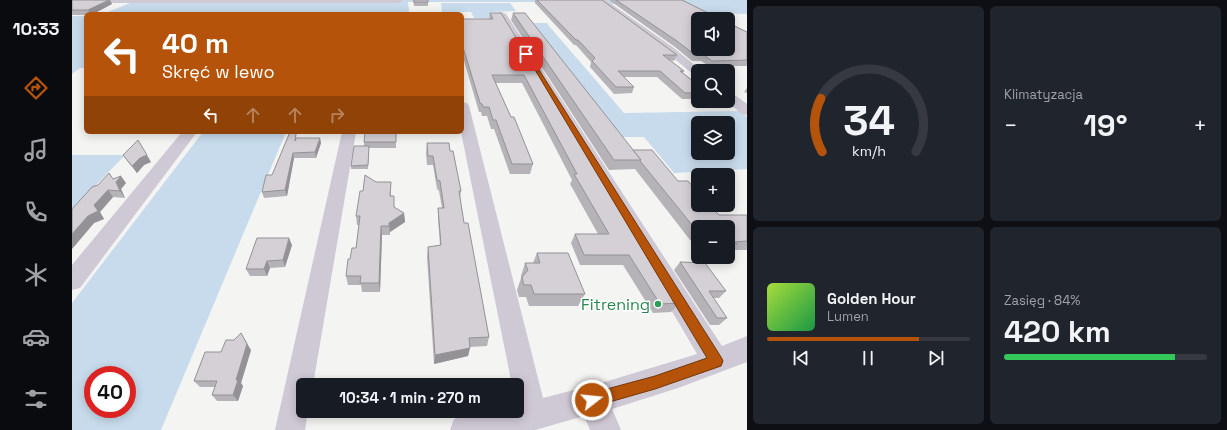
<!DOCTYPE html>
<html lang="pl">
<meta charset="utf-8">
<style>
body{margin:0;font-family:"Space Grotesk",sans-serif;background:#20242c;color:#f1f3f6;height:100vh;display:flex;flex-direction:column;font-size:15px;white-space:nowrap}
*{box-sizing:border-box;margin:0}
p{font-size:13px;color:#9ea1a6}
.icon{flex:none;width:22px;height:22px;fill:none;stroke:currentColor;stroke-width:2;stroke-linecap:round;stroke-linejoin:round}
.map{position:relative;flex:1;overflow:hidden}
.drawer{display:flex;flex-direction:column;gap:6px;padding:6px;background:#0d0f14;width:480px}
.drawer>*{flex:none}
.guide{position:absolute;left:12px;top:12px;width:380px;height:122px;border-radius:6px;box-shadow:0 2px 10px #0003;background:#b45309;color:#fff;overflow:hidden}
.fabs{position:absolute;left:619px;top:12px;display:grid;gap:8px}
.fabs a{display:grid;place-items:center;width:44px;height:44px;border-radius:6px;background:#171b24;box-shadow:0 2px 10px #0003;font-size:20px}
.speed{position:absolute;left:12px;top:366px;display:flex;gap:8px;font-size:20px;font-weight:700;text-align:center}
.speed>*{display:grid;place-content:center;width:52px;height:52px;border-radius:50%;background:#171b24;box-shadow:0 2px 10px #0003;line-height:1}
.speed .limit{border:6px solid #d22;background:#fff;color:#111}
.pin{position:absolute;display:grid;place-items:center;width:34px;height:34px;color:#fff;margin:-17px;border-radius:8px;box-shadow:0 2px 6px #0006}
.me{position:absolute;width:44px;margin:-22px;rotate:74deg;stroke-linejoin:round;filter:drop-shadow(0 0 3px #0008)}
.turn{display:flex;align-items:center;gap:14px;height:84px;padding:0 12px;font-size:18px}
.turn .icon{width:52px;height:52px;stroke-width:2.5}
.turn b{display:block;font-size:28px;line-height:34px}
.lanes{display:flex;align-items:center;height:38px;padding:0 12px;background:#0003;justify-content:center;gap:20px;direction:ltr}
.lanes .off{opacity:.35}
.big{font-size:30px;font-weight:800;line-height:1.1}
.drawer .widget{flex:1;display:flex;flex-direction:column;justify-content:center;gap:6px;min-width:0;padding:0 14px;border-radius:6px;background:#20242c}
.drawer .dial{align-items:center;gap:0}
.dial svg{height:104px;overflow:visible;fill:none;stroke:#363941;stroke-width:7;stroke-linecap:round;text-anchor:middle}
.dial text{fill:#f1f3f6;stroke:none}
.song{display:flex;align-items:center;gap:12px}
.cover{width:48px;height:48px;border-radius:6px;background:linear-gradient(135deg,hsl(80 70% 55%),hsl(140 70% 35%))}
.played{height:4px;border-radius:2px;background:linear-gradient(90deg,#b45309 75%,#363941 75%)}
.keys{display:flex;justify-content:space-around;direction:ltr}
.heat{display:flex;justify-content:space-between;align-items:center;font-size:22px;direction:ltr}
.charge{height:6px;border-radius:3px;background:linear-gradient(90deg,#34c759 84%,#363941 0)}
.drawer .tiles{flex:1;display:grid;gap:6px;grid-template-columns:repeat(2,1fr)}
.trip{position:absolute;left:224px;top:378px;width:228px;height:40px;border-radius:6px;background:#171b24;box-shadow:0 2px 10px #0003;font-weight:800;line-height:40px;text-align:center}
main{display:flex;flex:1;min-height:0}
.tab-bar{display:flex;flex-direction:column;width:72px;justify-content:space-around;align-items:center;background:#090b0e;color:#9ea1a6}
.tab-bar .icon{width:28px;height:28px}
.tab-bar .on{color:#b45309}
.tab-bar b{font-size:18px;color:#f1f3f6}
.map>svg:first-child{display:block}
.green{fill:#c7dbec;fill-rule:evenodd}
.lines{fill:none;stroke-linecap:round;stroke-linejoin:round}
.minor{fill:#cfc8d5;fill-rule:evenodd}
.wall{fill:#b6b3b8}
.shaded-wall{fill:#949296}
.building{fill:#d4d0d6;stroke:#949296}
.route{fill:#b45309;stroke:#753606}
.leisure-dot{fill:#2e9e5b;stroke:#fff;stroke-width:1.5}
.labels{text-anchor:middle;dominant-baseline:central;stroke-width:3;stroke-linejoin:round;paint-order:stroke}
.near-leisure-label{font-size:16px;fill:#27864d;stroke:#fff;text-anchor:end}
</style>
<main>
<nav class="tab-bar">
<b>10:33</b>
<svg class="icon on" aria-label="directions" viewBox="0 0 24 24"><path d="M12 3l9 9-9 9-9-9zM9 14v-3h6M13 9l2 2-2 2"/></svg>
<svg class="icon" aria-label="music" viewBox="0 0 24 24"><path d="M9 18V5l10-2v13"/><circle cx="6" cy="18" r="3"/><circle cx="16" cy="16" r="3"/></svg>
<svg class="icon" aria-label="phone" viewBox="0 0 24 24"><path d="M5 4h4l2 5-3 2q2 4 5 5l2-3 5 2v4C11 20 4 13 5 4z"/></svg>
<svg class="icon" aria-label="climate" viewBox="0 0 24 24"><path d="M12 3v18M4 7l16 10M4 17L20 7"/></svg>
<svg class="icon" aria-label="car" viewBox="0 0 24 24"><path d="M5 17H2v-5l4-1 3-4h7l3 4 3 1v5h-3M9 17h6M6 11h13"/><circle cx="7" cy="17" r="2"/><circle cx="17" cy="17" r="2"/></svg>
<svg class="icon" aria-label="filters" viewBox="0 0 24 24"><path d="M4 7h16M4 17h16"/><circle cx="9" cy="7" r="2"/><circle cx="15" cy="17" r="2"/></svg>
</nav>
<div class="map">
<svg width="675" height="430" viewBox="0 0 675 430">
<rect width="100%" height="100%" fill="#f4f4f3"/>
<g class="green">
<path d="M336 0H525L527 2H336L337 12H368V14H31L58 3 80 2Z"/>
<path d="M531 0H675V14L634 13 586 4H538Z"/>
<path d="M369 3H438L444 11 419 12 421 16 429 19 402 18 399 12H370Z"/>
<path d="M0 16H14V68H8L0 74Z"/>
<path d="M461 23H475L477 26 552 113 668 111 675 117V169L602 173 572 137H551ZM626 123H656V153H626Z"/>
<path d="M131 132H214L89 430H0V303ZM21 375H55V409H21Z"/>
<path d="M0 155H53L0 210Z"/>
</g>
<g class="lines">
<g class="minor">
<path d="M0 0H330L331 1 327 3H0Z"/>
<path d="M525 0H534L602 48 630 71H626V76L622 75 594 52Z"/>
<path d="M427 12H430L434 14 650 346 675 336V362L606 388 540 409 549 430H518L512 416 463 430H378L382 419C403 411 423 411 445 411V385H440L389 132H390V102L395 103 397 106 471 398 536 381 625 354 426 14Z"/>
<path d="M656 92 660 93 675 104V115L670 114 654 101H656Z"/>
<path d="M110 132H125L8 288 0 290V265Z"/>
<path d="M270 132H284L241 385H231V411H236L233 430H203Z"/>
</g>
</g>
<g class="wall">
<path d="M0 0 40 4 21 14H14V15H0Z"/>
<path d="M341 0 356 2V6H342Z"/>
<path d="M463 0H530L605 55 602 61 598 60 612 71 611 73 626 85V99H610L585 77H552L562 87 560 93 542 94 518 67 519 62 504 45H502L463 3Z"/>
<path d="M537 0H610L675 32V66H637L629 61H620L603 47Z"/>
<path d="M418 13 544 201 543 202 607 303 599 312 581 313 551 265H508L499 243 503 234H526L498 184 500 180 450 83H423L461 164 458 174H438L422 129H419L415 116H410L409 112H407L390 54V19H417Z"/>
<path d="M441 13 561 150 626 205 647 215H675V250H659L657 253H656V227H626V247L621 241 618 240 563 169 537 170 439 20Z"/>
<path d="M675 88V93L672 92Z"/>
<path d="M324 132V148H297L296 169H279V166L292 146V142Z"/>
<path d="M225 138 249 143 244 158H222L215 196 192 198 190 192 200 175Z"/>
<path d="M355 143 378 151 389 191 388 198 392 223 417 337 415 346 398 347 396 356 362 364 355 257 356 247 368 245 366 218V208H370L367 191 365 189 361 165H355L354 153Z"/>
<path d="M51 155 79 162 72 165 65 173 56 162Z"/>
<path d="M41 179 54 183 49 189 53 198 41 197 28 212 32 219 22 223 0 249Z"/>
<path d="M319 191V196L322 208 332 213 333 222 318 232V235H310L308 292H290L289 285H276L274 276 278 259 284 248 287 225H285L284 216Z"/>
<path d="M220 245 213 267 198 268 195 276H178L174 269Z"/>
<path d="M465 253 513 294 506 306H457L454 297H447L445 290 449 278V276L453 263H461Z"/>
<path d="M608 262 654 291 647 298H641L655 318 647 325H638L602 270Z"/>
<path d="M179 350 169 383 171 386 166 401H145L140 395 143 387H128L122 381 149 352Z"/>
</g>
<g class="shaded-wall">
<path d="M38 0 40 4 21 14H19L16 10Z"/>
<path d="M248 138 249 143 244 158 243 152Z"/>
<path d="M221 153 222 158 215 196 213 190Z"/>
<path d="M75 155 79 162 72 165 65 173 60 166 68 158Z"/>
<path d="M49 176 54 183 49 189 53 198 48 191 44 182Z"/>
<path d="M36 190 41 197 28 212 32 219 22 223 0 249V234L22 205Z"/>
<path d="M332 213 333 222 318 232V235L317 223Z"/>
<path d="M309 226 310 235 308 292 307 283Z"/>
<path d="M217 238 220 245 213 267 211 260Z"/>
<path d="M195 261 198 268 195 276 192 269Z"/>
<path d="M169 333 179 350 169 383 171 386 166 401 161 395 164 380Z"/>
<path d="M398 348 396 356 362 364 363 355Z"/>
</g>
<g class="building">
<path d="M0 0H37L16 10H0Z"/>
<rect x="342" y="0" width="14" height="2"/>
<path d="M465 0H530L605 55H591L612 71H608L626 85V93H613L588 71H546L562 87H544L520 61 523 58 506 40H504Z"/>
<path d="M544 0H610L648 19H626V49H656V23L675 32V60L640 61 632 55H623L605 41Z"/>
<path d="M418 13H429L544 201H543L607 303 588 304 557 255H512L503 234H537L502 174H505L452 75H420L439 117H442L461 164H440L424 120H421L417 107H411L410 104 408 103 390 44V19H421Z"/>
<path d="M441 13H453L569 160H542Z"/>
<path d="M218 132 224 134 223 141 224 138H248L243 152 221 153 213 190 190 192 194 175H200Z"/>
<path d="M293 132H324V142H292Z"/>
<path d="M66 140 75 155 68 158 60 166 51 155Z"/>
<path d="M355 143H377L378 151H381L389 191H387L392 223H396L417 337 397 338 398 348 363 355 356 247 369 245 366 208H372L368 181 365 180 361 156H356Z"/>
<path d="M282 146H297L296 165 279 166Z"/>
<path d="M561 150H580L606 181H616L622 188 626 190V205H637L647 215H675V241L663 242 665 244H656V227H626V232L625 231 568 161 569 160Z"/>
<path d="M37 173 41 179 49 176 44 182 48 191 36 190 22 205 26 211 16 216 0 234V209L20 187 26 185Z"/>
<path d="M293 175 304 182H319L318 196H322V207L332 213 317 223V226H309L307 283H288L289 276H274L276 259H278L280 248H284L288 216H284L288 191H291Z"/>
<path d="M185 238H217L211 260 195 261 192 269H174Z"/>
<path d="M465 253H496L513 294H462L459 285H452L450 277 456 270 453 263H468Z"/>
<path d="M608 262 633 263 654 291H637L655 318H645Z"/>
<path d="M169 333 175 344 164 380H166L161 395H140L145 381H122L133 352H149L154 340H162Z"/>
</g>
<path class="route" d="M453 53 457 54 649 357 651 361 649 366 583 389 520 407 515 405 513 400 515 395 520 393 583 376 635 358Z"/>
<circle class="leisure-dot" cx="586" cy="304" r="4"/>
<g class="labels">
<g class="near-leisure-label">
<text x="578" y="304">Fitrening</text>
</g>
</g>
</svg>
<div class="fabs">
<a><svg class="icon" aria-label="sound" viewBox="0 0 24 24"><path d="M4 9h4l5-4v14l-5-4H4zM17 9q2 3 0 6"/></svg></a>
<a><svg class="icon" aria-label="search" viewBox="0 0 24 24"><circle cx="10" cy="10" r="6"/><path d="M15 15l6 6"/></svg></a>
<a><svg class="icon" aria-label="layers" viewBox="0 0 24 24"><path d="M12 4l9 5-9 5-9-5zM3 14l9 5 9-5"/></svg></a>
<a>+</a>
<a>−</a>
</div>
<div class="speed"><div class="limit">40</div></div>
<div class="pin" style="left:454px;top:54px;background:#d93025"><svg class="icon" aria-label="arrive" viewBox="0 0 24 24"><path d="M6 21V4h12l-3 4 3 4H6"/></svg></div>
<svg class="me" style="left:520px;top:400px" viewBox="-20 -20 40 40"><circle r="17" fill="#b45309" stroke="#fff" stroke-width="3"/><path d="M0-11L8 9 0 5-8 9z" fill="#fff"/></svg>
<div class="trip">10:34 · 1 min · 270 m</div>
<div class="guide">
<div class="turn"><svg class="icon" aria-label="left" viewBox="0 0 24 24"><path d="M17 20v-9H6M10 6l-5 5 5 5"/></svg><div><b>40 m</b>Skręć w lewo</div></div>
<div class="lanes"><svg class="icon" aria-label="left" viewBox="0 0 24 24"><path d="M17 20v-9H6M10 6l-5 5 5 5"/></svg><svg class="icon off" aria-label="ahead" viewBox="0 0 24 24"><path d="M12 20V5M6 11l6-6 6 6"/></svg><svg class="icon off" aria-label="ahead" viewBox="0 0 24 24"><path d="M12 20V5M6 11l6-6 6 6"/></svg><svg class="icon off" aria-label="right" viewBox="0 0 24 24"><path d="M7 20v-9h11M14 6l5 5-5 5"/></svg></div>
</div>
</div>
<section class="drawer">
<div class="tiles">
<div class="widget dial"><svg viewBox="0 0 100 80">
<path d="M14 69A42 42 0 1 1 86 69"/>
<path d="M14 69A42 42 0 0 1 13 28" stroke="#b45309"/>
<text x="50" y="56" font-size="32" font-weight="700">34</text>
<text x="50" y="72" font-size="11">km/h</text>
</svg></div>
<div class="widget"><p>Klimatyzacja</p>
<div class="heat"><a>−</a><b class="big">19°</b><a>+</a></div>
</div>
<div class="widget">
<div class="song"><i class="cover"></i><div><b>Golden Hour</b><p>Lumen</p></div></div>
<div class="played"></div>
<div class="keys"><svg class="icon" aria-label="previous" viewBox="0 0 24 24"><path d="M18 5L8 12l10 7zM5 5v14"/></svg><svg class="icon" aria-label="pause" viewBox="0 0 24 24"><path d="M8 5v14M16 5v14"/></svg><svg class="icon" aria-label="next" viewBox="0 0 24 24"><path d="M6 5l10 7-10 7zM19 5v14"/></svg></div>
</div>
<div class="widget"><p>Zasięg · 84%</p><b class="big">420 km</b><div class="charge"></div></div>
</div>
</section>
</main>
